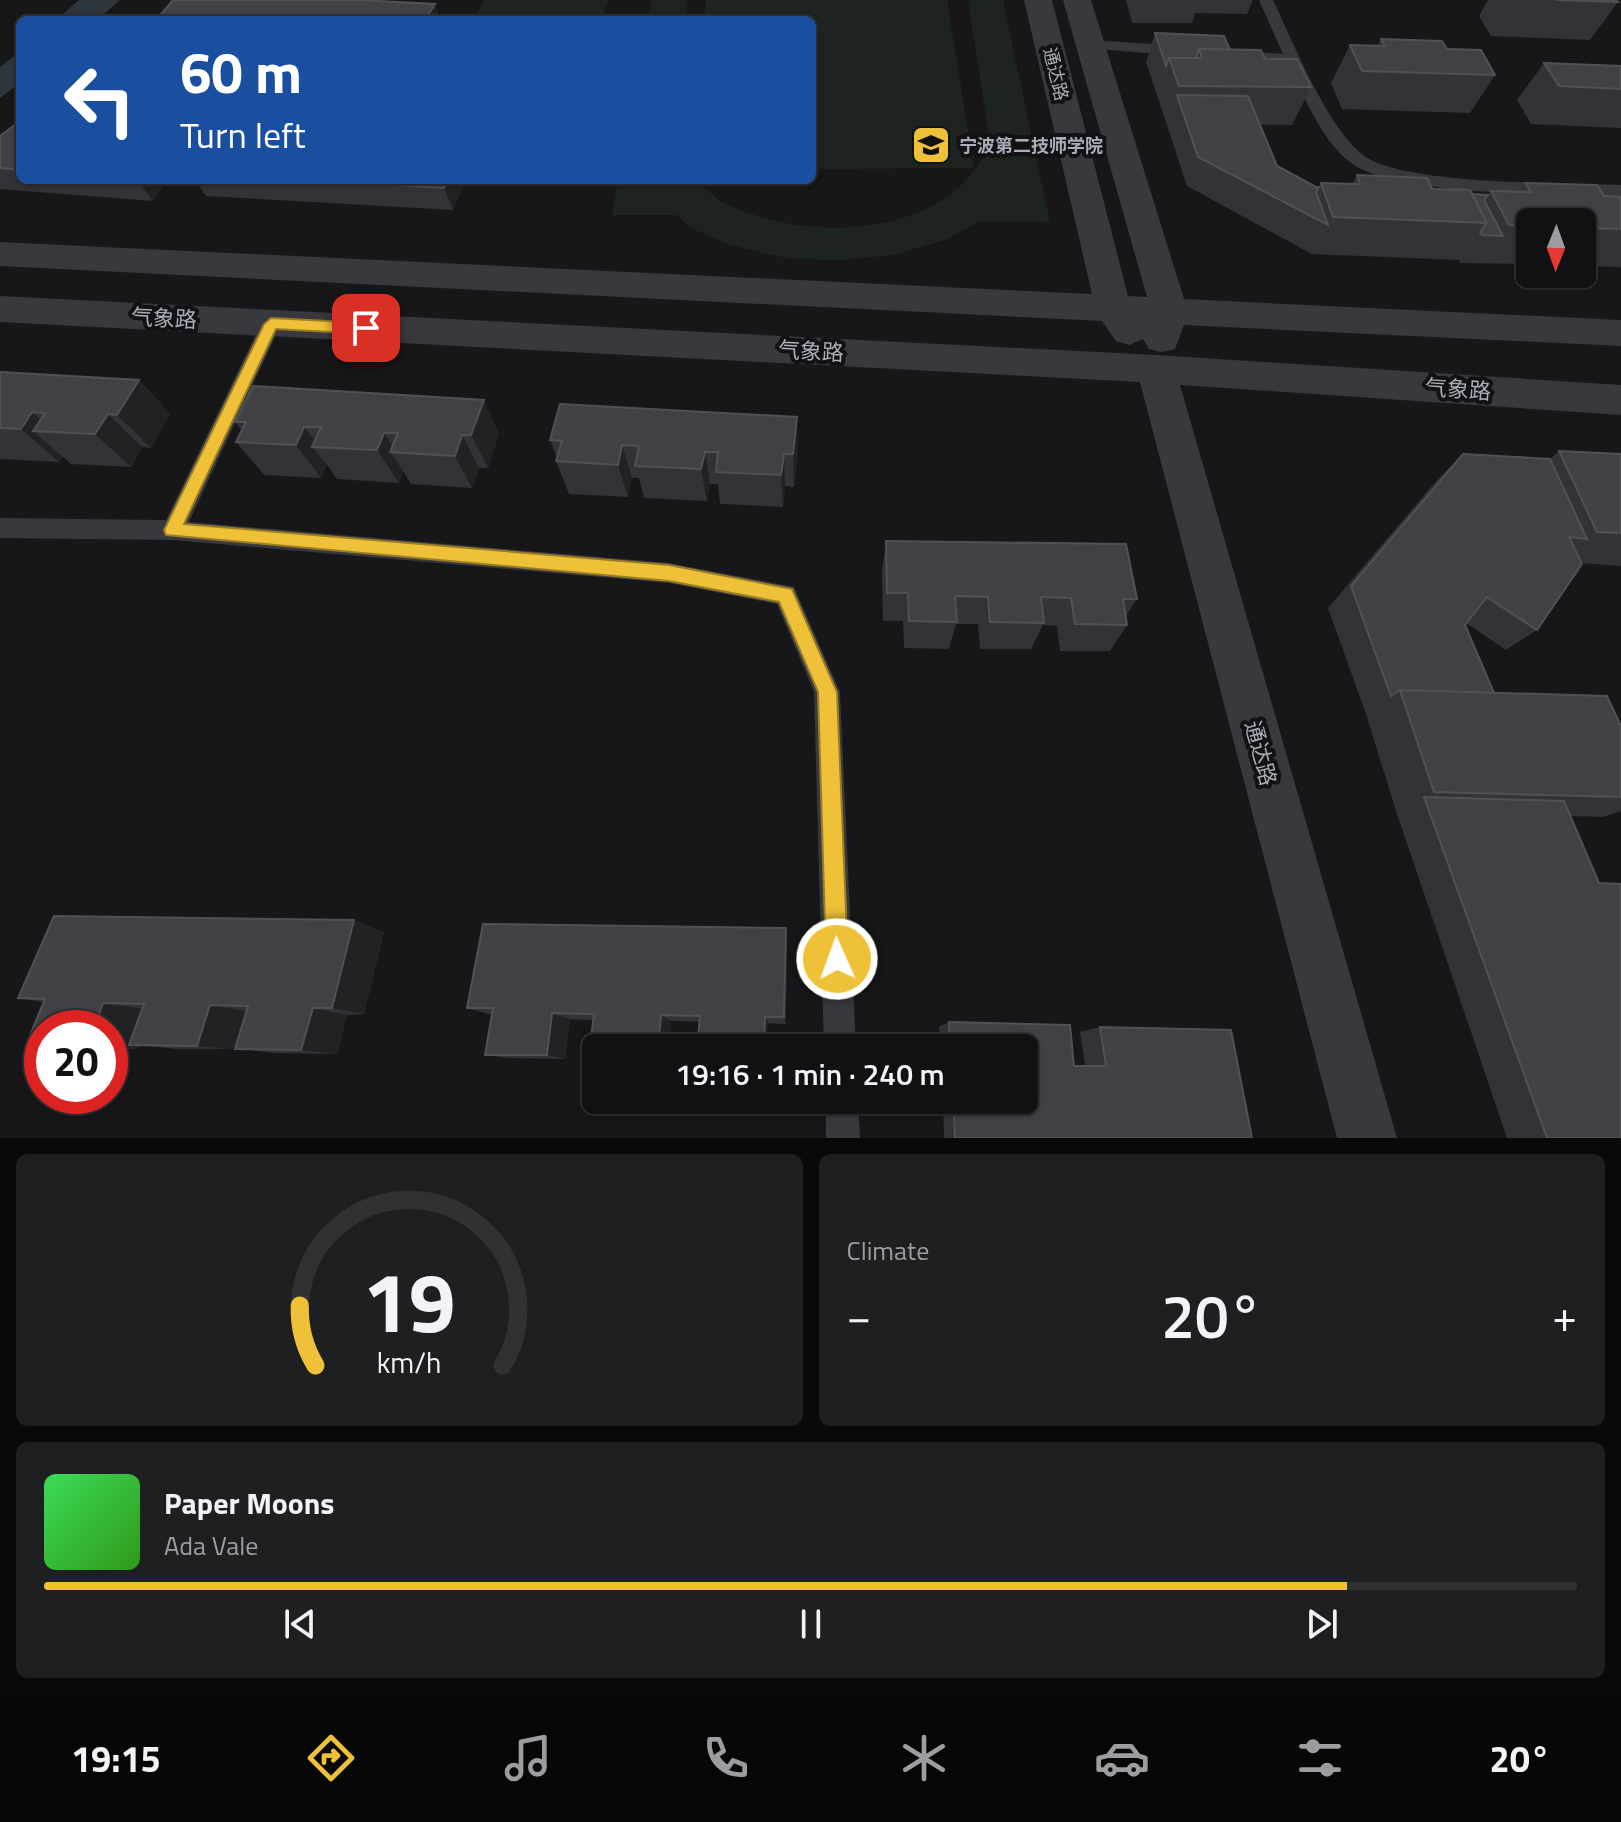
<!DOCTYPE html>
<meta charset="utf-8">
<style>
body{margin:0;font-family:"Titillium Web","Noto Sans SC",sans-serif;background:#1e1f21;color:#f1f3f6;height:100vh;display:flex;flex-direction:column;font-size:30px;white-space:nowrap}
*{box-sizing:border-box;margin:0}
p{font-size:26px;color:#9c9da0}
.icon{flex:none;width:44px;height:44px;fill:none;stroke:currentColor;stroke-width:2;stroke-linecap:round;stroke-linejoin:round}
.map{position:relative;height:1138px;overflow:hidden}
.side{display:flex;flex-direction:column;gap:16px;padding:16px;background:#09090a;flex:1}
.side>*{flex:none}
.banner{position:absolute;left:16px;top:16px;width:800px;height:168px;border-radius:12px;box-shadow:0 2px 6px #0004,0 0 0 2px #303133;background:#1a4fa0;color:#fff;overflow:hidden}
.needle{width:52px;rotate:181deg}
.controls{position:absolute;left:1516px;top:208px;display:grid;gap:16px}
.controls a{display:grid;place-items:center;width:80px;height:80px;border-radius:12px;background:#111113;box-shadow:0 2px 6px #0004,0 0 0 2px #303133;font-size:40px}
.speed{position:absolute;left:24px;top:1010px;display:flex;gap:16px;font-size:40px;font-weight:700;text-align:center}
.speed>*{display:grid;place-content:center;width:104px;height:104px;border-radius:50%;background:#111113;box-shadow:0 2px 6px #0004,0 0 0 2px #303133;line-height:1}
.speed .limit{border:12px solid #d22;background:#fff;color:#111}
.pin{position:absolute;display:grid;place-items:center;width:68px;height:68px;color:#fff;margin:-34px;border-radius:16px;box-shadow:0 4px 12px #0006}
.me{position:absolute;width:88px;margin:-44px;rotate:358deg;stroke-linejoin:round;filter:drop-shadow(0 0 6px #0008)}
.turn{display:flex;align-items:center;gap:28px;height:168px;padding:0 32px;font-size:36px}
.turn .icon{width:104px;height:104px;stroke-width:2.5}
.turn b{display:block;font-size:56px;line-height:68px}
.big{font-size:60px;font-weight:600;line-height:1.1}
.side .tile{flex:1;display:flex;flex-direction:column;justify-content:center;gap:12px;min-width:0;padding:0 28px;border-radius:12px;background:#1e1f21}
.side .dial{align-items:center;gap:0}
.dial svg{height:208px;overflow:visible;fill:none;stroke:#303133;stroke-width:7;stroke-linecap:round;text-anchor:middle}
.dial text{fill:#f1f3f6;stroke:none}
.song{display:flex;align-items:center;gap:24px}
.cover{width:96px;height:96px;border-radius:12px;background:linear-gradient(135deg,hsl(130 70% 55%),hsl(110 70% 35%))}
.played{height:8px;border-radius:4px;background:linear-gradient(90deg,#efc139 85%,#303133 85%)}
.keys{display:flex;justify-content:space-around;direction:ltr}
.heat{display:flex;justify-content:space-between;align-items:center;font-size:44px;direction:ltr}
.side .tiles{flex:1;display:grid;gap:16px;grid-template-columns:1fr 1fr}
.tile:last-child{grid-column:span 2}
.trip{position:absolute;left:582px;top:1034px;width:456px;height:80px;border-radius:12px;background:#111113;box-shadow:0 2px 6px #0004,0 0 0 2px #303133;font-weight:600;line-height:80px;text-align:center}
.dock{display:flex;height:128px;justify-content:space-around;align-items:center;background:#070708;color:#9c9da0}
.dock .icon{width:56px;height:56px}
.dock .on{color:#efc139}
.dock b{font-size:36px;color:#f1f3f6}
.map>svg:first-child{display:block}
.green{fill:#1d241f}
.water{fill:#2d353d}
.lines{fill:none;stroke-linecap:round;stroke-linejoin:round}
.service{fill:#38393e;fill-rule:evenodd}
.tertiary{fill:#38393e;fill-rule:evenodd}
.wall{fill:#333337}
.shaded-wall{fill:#222225}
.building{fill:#404045;stroke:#505157;stroke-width:2}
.route{fill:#efc139;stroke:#9b7d25;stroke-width:2}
.labels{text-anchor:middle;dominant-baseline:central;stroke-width:8;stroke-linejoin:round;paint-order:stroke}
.far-street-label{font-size:18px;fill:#a9adb9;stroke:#121214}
.far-poi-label{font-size:18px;font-weight:bold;fill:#a9adb9;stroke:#121214;text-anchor:start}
.street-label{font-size:22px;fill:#a9adb9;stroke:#121214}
</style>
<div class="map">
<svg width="1621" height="1138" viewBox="0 0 1621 1138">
<rect width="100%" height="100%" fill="#171719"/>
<g class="green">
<path d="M484 0H609L601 20H473Z"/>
<path d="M651 0H688L685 20H648Z"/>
<path d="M706 0H947L974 168 812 169V20H704Z"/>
<path d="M968 0H1003L1050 222 979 221 946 240 892 255 843 260 791 259 730 245 693 229 676 215H612L618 180C638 180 674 175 692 180 703 183 712 196 722 202 735 209 753 215 768 219 846 240 958 226 990 142Z"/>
</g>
<g class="water">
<path d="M79 0H120L97 20H56Z"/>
<path d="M20 51V83L0 98V67Z"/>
</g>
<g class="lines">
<g class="service">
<path d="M1259 0H1273C1293 42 1329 132 1366 157 1408 185 1566 183 1621 185V197C1560 194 1402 196 1354 165 1322 144 1305 96 1287 63L1232 60 1224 55 1232 50 1283 54Z"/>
<path d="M1091 40 1183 46 1191 51 1183 56 1086 48 1083 45Z"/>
<path d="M271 317 278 319 281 324 189 522 669 563 794 587 840 692 856 1048H824L814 692 777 604 669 583 173 540 0 538V518L166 520 261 324 264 319Z"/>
<path d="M826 1100H858L860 1138H826Z"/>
</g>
<g class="tertiary">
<path d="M1024 0H1052L1128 296 1147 297 1063 0H1091L1184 299 1621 320V346L1184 325 1175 349 1162 352 1149 349 1143 339 1129 345 1116 341 1102 321 0 266V242L1092 294Z"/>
<path d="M0 296 1156 355 1621 385V415L1180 385 1397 1138H1337L1140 382 0 322Z"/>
</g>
</g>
<g class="wall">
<path d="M1126 0H1253L1247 14 1195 13 1192 23H1132Z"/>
<path d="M1488 0H1616L1618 2 1590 40 1491 36 1479 16Z"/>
<path d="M1155 33 1230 50 1265 59 1311 87 1292 125H1260L1277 166 1316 187H1319L1321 183 1352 184 1357 175 1472 194 1488 195 1491 191 1518 192 1525 183 1604 196 1621 197V267L1582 266V222H1530V264L1460 263 1459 260 1312 254 1187 186 1146 62Z"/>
<path d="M1381 39 1447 49 1495 75 1470 113 1342 109 1331 83 1350 45 1377 46Z"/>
<path d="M1544 63 1621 66V128L1531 124 1517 100Z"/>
<path d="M20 121V180H167L153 201 0 189V136Z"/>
<path d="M195 180H466L453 210 206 196Z"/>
<path d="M0 372 139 380 170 414 151 448 142 447 131 467 71 464 63 457 59 462 0 459Z"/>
<path d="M235 422 499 433 488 468H479L472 488 411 484 403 471 399 483 337 479 327 465 321 478 264 475 236 442 242 430Z"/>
<path d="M550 440 798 451 794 487 785 486 783 507 720 504 718 484H710L707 501 644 498 639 478H632L628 497 569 494 556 461 557 458Z"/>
<path d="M1559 451 1621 454V566L1582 563 1537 630 1506 650 1466 623 1465 625 1494 693 1621 726V811L1603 817 1571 816 1621 1138H1507L1396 811 1366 714 1328 608 1438 479 1463 454 1550 459Z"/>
<path d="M886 541 1137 599 1126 616 1127 625 1110 651H1060L1057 626 1043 625 1031 649H980L978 624H956L949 649 904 648 903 621H883L882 571Z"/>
<path d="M354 920 384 932 364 1014 347 1015 337 1054 275 1053 240 1049H177L139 1045 138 1049H110V1028H42V1046L26 1045 43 1002 18 998Z"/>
<path d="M786 928 787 940 786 1024 671 1021 669 1048H596V1056L589 1055 593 1020 570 1019 565 1059 508 1058 485 1055 492 1015 467 1008Z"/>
<path d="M949 1022 1074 1066H1085L1080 1032 1100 1027 1252 1138H944L943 1100H1024V1048H940L939 1027Z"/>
</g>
<g class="shaded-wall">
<path d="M435 4 440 20H425Z"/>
<path d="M137 180H167L153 201Z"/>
<path d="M448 180H466L453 210 444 188Z"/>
<path d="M139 380 170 414 151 448 117 415Z"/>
<path d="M484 400 499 433 488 468 471 435Z"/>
<path d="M32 412 54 432 33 431 63 457 59 462 21 429Z"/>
<path d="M108 414 142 447 131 467 95 434Z"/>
<path d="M797 417 798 451 794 487 793 454Z"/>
<path d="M304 427 320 447H312L327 465 321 478 296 445Z"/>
<path d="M384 433 397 452H390L403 471 399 483 377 450Z"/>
<path d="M462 435 479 468 472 488 455 456Z"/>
<path d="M622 445 632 478 628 497 618 465Z"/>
<path d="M705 452 710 484 707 501 701 469Z"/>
<path d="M784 454 785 486 783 507 781 475Z"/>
<path d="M354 920 384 932 364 1014 332 1008Z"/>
<path d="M786 928 787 940 786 1024 784 1017Z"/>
<path d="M103 1003 151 1010 129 1045H139L138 1049 110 1047V1028H94Z"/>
<path d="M210 1005 251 1012 240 1050 197 1046Z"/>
<path d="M313 1008 347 1015 337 1054 301 1050Z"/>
<path d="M552 1013 570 1019 565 1059 547 1055Z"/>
<path d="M661 1015 671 1021 669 1048H658Z"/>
<path d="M765 1017 768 1023 767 1048H764Z"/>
</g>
<g class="building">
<path d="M173 0H359L435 4 425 20H156Z"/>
<path d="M1557 0H1616L1618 2Z"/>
<path d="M1155 33 1224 36 1230 50 1199 49 1196 58H1169L1166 66Z"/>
<path d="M1381 39 1442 41 1447 49 1481 50 1495 75 1362 71 1350 45 1385 46Z"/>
<path d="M1199 49 1261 50 1265 59H1297L1311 87 1179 86 1169 58H1202Z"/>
<path d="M1544 63 1621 66V89L1559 86Z"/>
<path d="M1177 95 1248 96 1277 166 1316 187H1319L1316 192 1328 225 1198 157Z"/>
<path d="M20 121V170L0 168V136Z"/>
<path d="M1357 175 1427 178 1432 189 1470 190 1487 223 1333 217 1321 183 1360 184Z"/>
<path d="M309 180H448L444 188Z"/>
<path d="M1525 183 1597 185 1604 196 1621 197V229L1582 228V222H1530V226L1509 225 1491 191 1531 192Z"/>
<path d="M1472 194 1488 195 1484 200 1503 236 1482 235 1480 232 1487 223Z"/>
<path d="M0 372 139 380 117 415 108 414 95 434 33 431 45 413 32 412 21 429 0 428Z"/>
<path d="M253 386 484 400 471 435H462L455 456 390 452 398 433H384L377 450 312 447 321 427H304L296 445 236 442 246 422H235Z"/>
<path d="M560 404 797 417 793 454H784L781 475 716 472 718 452H705L701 469 635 466 639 446 622 445 618 465 556 461 562 441 550 440Z"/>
<path d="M1559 451 1621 454V533L1597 532Z"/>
<path d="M1463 454 1550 459 1587 539 1569 537 1582 564 1537 630 1487 597 1465 625 1494 693 1400 690 1391 696 1351 586Z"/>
<path d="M886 541 1126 544 1137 599H1123L1127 625 1075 624 1071 598 1041 597 1044 623 990 622 988 597 955 596 957 622 909 621 908 593H887Z"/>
<path d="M1400 690 1607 696 1621 726V797L1434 792Z"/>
<path d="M1424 797 1564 801 1599 883 1621 884V1138H1547Z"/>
<path d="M54 916 354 920 332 1008H313L301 1050 235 1049 248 1006 210 1005 197 1046 129 1045 144 1004 103 1003 94 1028H42V1045H26L45 999 18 998Z"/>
<path d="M483 924 786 928 784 1017H765L764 1048H697L700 1016 661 1015 658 1048H596V1055H589L594 1014 552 1013 547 1055H485L493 1008H467Z"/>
<path d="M949 1022 1070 1025 1074 1066H1106L1100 1027 1231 1030 1252 1138H955L953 1100H1024V1048H950Z"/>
</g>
<path class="route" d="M271 318 366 323 374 328 366 334 276 329 184 524 669 565 792 589 837 692 848 959 845 967 837 970 829 967 826 959 818 692 779 602 669 581 166 535 164 530 264 324Z"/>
<defs>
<symbol id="school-square" viewBox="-11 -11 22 22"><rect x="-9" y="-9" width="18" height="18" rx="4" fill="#efc139" stroke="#121214"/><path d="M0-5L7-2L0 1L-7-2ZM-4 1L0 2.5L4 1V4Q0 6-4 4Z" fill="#111"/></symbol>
</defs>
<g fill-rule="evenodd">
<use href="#school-square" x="909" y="123" width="44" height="44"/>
</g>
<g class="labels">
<g class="far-street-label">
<text transform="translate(1056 74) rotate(76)">通达路</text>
</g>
<g class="far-poi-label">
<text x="959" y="145">宁波第二技师学院</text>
</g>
<g class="street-label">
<text transform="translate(164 318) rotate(3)">气象路</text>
<text transform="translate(811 351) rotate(3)">气象路</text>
<text transform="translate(1458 389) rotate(4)">气象路</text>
<text transform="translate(1261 753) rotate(75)">通达路</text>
</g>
</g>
</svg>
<div class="controls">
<a><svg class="needle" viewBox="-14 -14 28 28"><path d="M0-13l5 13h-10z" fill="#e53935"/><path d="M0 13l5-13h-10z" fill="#9c9da0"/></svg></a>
</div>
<div class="speed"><div class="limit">20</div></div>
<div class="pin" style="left:366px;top:328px;background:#d93025"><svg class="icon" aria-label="arrive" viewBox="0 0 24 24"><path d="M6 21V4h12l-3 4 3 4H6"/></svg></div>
<svg class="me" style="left:837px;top:959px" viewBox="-20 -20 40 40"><circle r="17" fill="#efc139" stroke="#fff" stroke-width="3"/><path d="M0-11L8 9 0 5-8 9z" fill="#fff"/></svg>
<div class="trip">19:16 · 1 min · 240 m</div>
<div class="banner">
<div class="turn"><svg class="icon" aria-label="left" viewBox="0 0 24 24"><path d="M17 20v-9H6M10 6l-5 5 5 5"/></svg><div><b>60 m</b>Turn left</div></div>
</div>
</div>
<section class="side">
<div class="tiles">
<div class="tile dial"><svg viewBox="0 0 100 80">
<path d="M14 69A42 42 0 1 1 86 69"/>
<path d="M14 69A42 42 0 0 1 8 46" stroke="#efc139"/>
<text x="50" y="56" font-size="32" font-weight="700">19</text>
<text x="50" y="72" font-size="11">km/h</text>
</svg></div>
<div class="tile"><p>Climate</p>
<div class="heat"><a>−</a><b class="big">20°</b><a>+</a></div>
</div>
<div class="tile">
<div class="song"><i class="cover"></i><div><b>Paper Moons</b><p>Ada Vale</p></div></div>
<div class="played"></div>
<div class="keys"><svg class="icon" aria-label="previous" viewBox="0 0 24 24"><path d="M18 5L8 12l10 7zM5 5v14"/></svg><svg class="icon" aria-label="pause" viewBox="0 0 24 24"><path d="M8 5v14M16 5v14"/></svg><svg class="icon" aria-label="next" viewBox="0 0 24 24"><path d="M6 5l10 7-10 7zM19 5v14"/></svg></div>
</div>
</div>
</section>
<nav class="dock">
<b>19:15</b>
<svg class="icon on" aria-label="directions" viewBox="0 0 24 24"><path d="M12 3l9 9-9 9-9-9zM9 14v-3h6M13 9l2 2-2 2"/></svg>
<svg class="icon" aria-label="music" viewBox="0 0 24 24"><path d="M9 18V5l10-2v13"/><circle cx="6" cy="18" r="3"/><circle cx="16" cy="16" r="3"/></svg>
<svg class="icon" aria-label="phone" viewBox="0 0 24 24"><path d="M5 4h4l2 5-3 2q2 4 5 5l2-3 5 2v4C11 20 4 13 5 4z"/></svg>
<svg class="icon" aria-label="climate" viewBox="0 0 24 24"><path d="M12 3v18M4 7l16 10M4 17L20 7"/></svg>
<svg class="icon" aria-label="car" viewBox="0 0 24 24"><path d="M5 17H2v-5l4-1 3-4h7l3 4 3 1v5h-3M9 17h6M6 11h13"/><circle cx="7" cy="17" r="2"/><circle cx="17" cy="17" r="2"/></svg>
<svg class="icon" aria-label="filters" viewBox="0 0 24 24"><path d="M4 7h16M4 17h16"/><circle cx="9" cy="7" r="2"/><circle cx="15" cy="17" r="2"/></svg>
<b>20°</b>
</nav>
